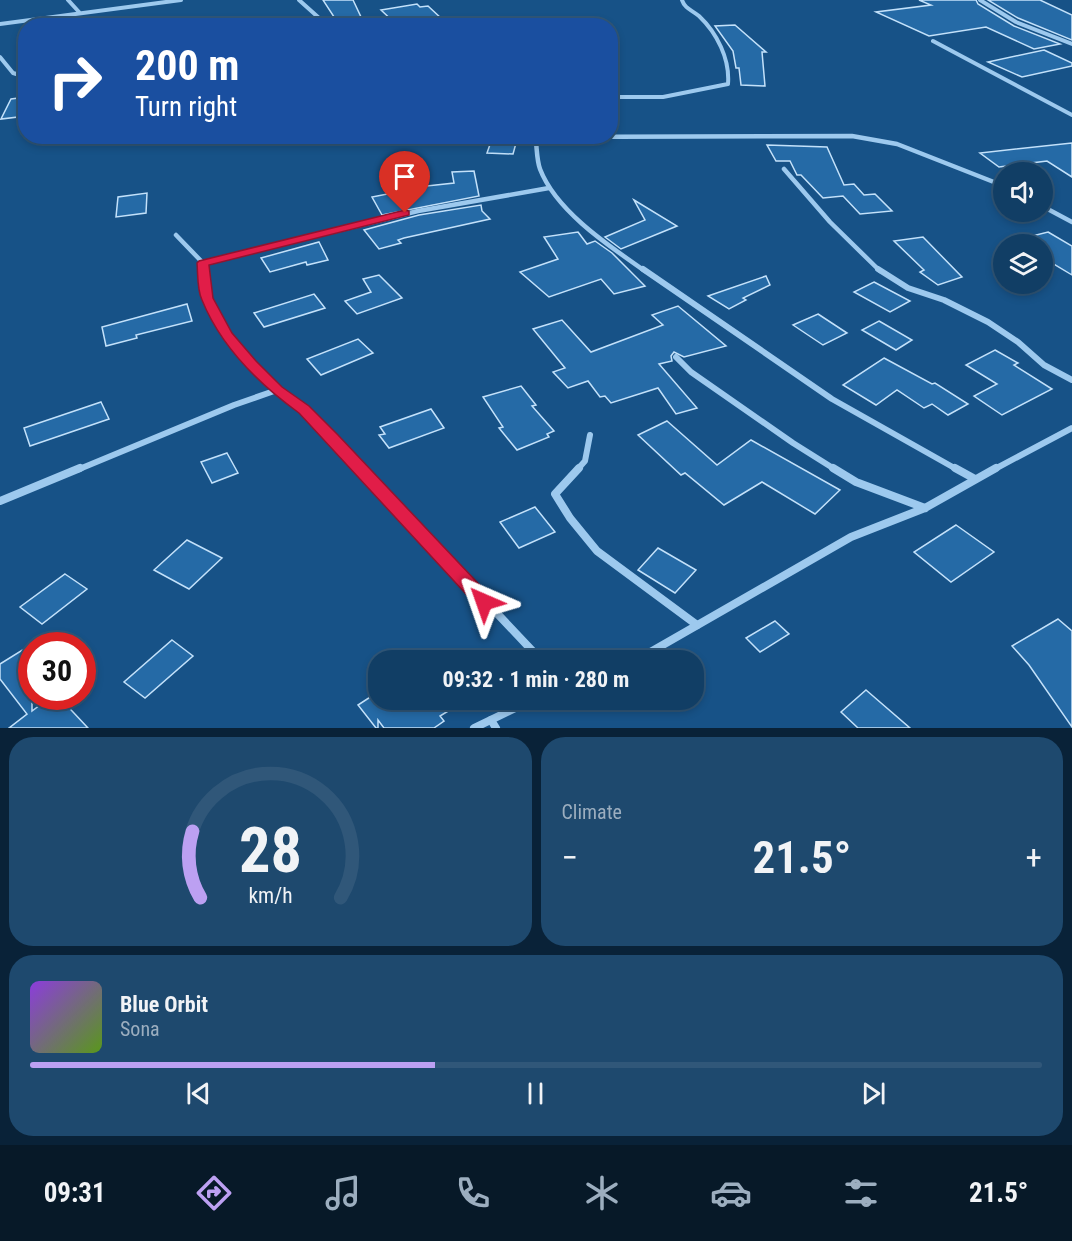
<!DOCTYPE html>
<meta charset="utf-8">
<style>
body{margin:0;font-family:"Roboto Condensed",sans-serif;background:#1e496e;color:#f1f3f6;height:100vh;display:flex;flex-direction:column;font-size:22px;white-space:nowrap}
*{box-sizing:border-box;margin:0}
p{font-size:20px;color:#9caebf}
.icon{flex:none;width:33px;height:33px;fill:none;stroke:currentColor;stroke-width:2;stroke-linecap:round;stroke-linejoin:round}
.map{position:relative;height:728px;overflow:hidden}
.sheet{display:flex;flex-direction:column;gap:9px;padding:9px;background:#092238;flex:1}
.sheet>*{flex:none}
.guide{position:absolute;left:18px;top:18px;width:600px;height:126px;border-radius:24px;box-shadow:0 3px 9px #0003,0 0 0 2px #305779;background:#1a4fa0;color:#fff;overflow:hidden}
.fabs{position:absolute;left:993px;top:162px;display:grid;gap:12px}
.fabs a{display:grid;place-items:center;width:60px;height:60px;border-radius:50%;background:#113e65;box-shadow:0 3px 9px #0003,0 0 0 2px #305779;font-size:30px}
.speed{position:absolute;left:18px;top:632px;display:flex;gap:12px;font-size:30px;font-weight:700;text-align:center}
.speed>*{display:grid;place-content:center;width:78px;height:78px;border-radius:50%;background:#113e65;box-shadow:0 3px 9px #0003,0 0 0 2px #305779;line-height:1}
.speed .limit{border:9px solid #d22;background:#fff;color:#111}
.pin{position:absolute;display:grid;place-items:center;width:51px;height:51px;color:#fff;margin:-62px -26px;border-radius:50% 50% 50% 0;rotate:-45deg;box-shadow:0 0 6px #0007}
.pin .icon{rotate:45deg}
.me{position:absolute;width:66px;margin:-33px;rotate:317deg;stroke-linejoin:round;filter:drop-shadow(0 0 4px #0008)}
.turn{display:flex;align-items:center;gap:21px;height:126px;padding:0 18px;font-size:27px}
.turn .icon{width:78px;height:78px;stroke-width:2.5}
.turn b{display:block;font-size:42px;line-height:51px}
.big{font-size:45px;font-weight:700;line-height:1.1}
.sheet .tile{flex:1;display:flex;flex-direction:column;justify-content:center;gap:9px;min-width:0;padding:0 21px;border-radius:24px;background:#1e496e}
.sheet .dial{align-items:center;gap:0}
.dial svg{height:156px;overflow:visible;fill:none;stroke:#305779;stroke-width:7;stroke-linecap:round;text-anchor:middle}
.dial text{fill:#f1f3f6;stroke:none}
.song{display:flex;align-items:center;gap:18px}
.cover{width:72px;height:72px;border-radius:9px;background:linear-gradient(135deg,hsl(270 70% 55%),hsl(90 70% 35%))}
.played{height:6px;border-radius:3px;background:linear-gradient(90deg,#bca0f2 40%,#305779 40%)}
.keys{display:flex;justify-content:space-around;direction:ltr}
.heat{display:flex;justify-content:space-between;align-items:center;font-size:33px;direction:ltr}
.sheet .tiles{flex:1;display:grid;gap:9px;grid-template-columns:1fr 1fr}
.tile:last-child{grid-column:span 2}
.trip{position:absolute;left:368px;top:650px;width:336px;height:60px;border-radius:24px;background:#113e65;box-shadow:0 3px 9px #0003,0 0 0 2px #305779;font-weight:700;line-height:60px;text-align:center}
.menu{display:flex;height:96px;justify-content:space-around;align-items:center;background:#071928;color:#9caebf}
.menu .icon{width:42px;height:42px}
.menu .current{color:#bca0f2}
.menu b{font-size:27px;color:#f1f3f6}
.map>svg:first-child{display:block}
.building{fill:#256aa6;stroke:#c3e1fa;stroke-width:1.5}
.lines{fill:none;stroke-linecap:round;stroke-linejoin:round}
.street-far3{stroke:#9dc9ee;stroke-width:4}
.street-far2{stroke:#9dc9ee;stroke-width:4.5}
.street-far1{stroke:#9dc9ee;stroke-width:6}
.street{stroke:#9dc9ee;stroke-width:8}
.route{fill:#e11d48;stroke:#92132f;stroke-width:1.5}
</style>
<div class="map">
<svg width="1072" height="728" viewBox="0 0 1072 728">
<rect width="100%" height="100%" fill="#175287"/>
<g class="building">
<path d="M323 0H353L361 17 336 20Z"/>
<path d="M919 0H976L978 4 1014 26 1060 44 1034 49 986 27 929 36 876 12 931 5Z"/>
<path d="M988 0H1040L1072 15V40L1018 18Z"/>
<path d="M417 4 420 7 428 6 443 20 398 26 381 10Z"/>
<path d="M735 25 766 52H762L765 86 741 85 739 68H736L733 51 715 26Z"/>
<path d="M1044 50 1072 63V66L1022 77 988 62Z"/>
<path d="M26 97V116L1 119 11 99Z"/>
<path d="M493 136H518L513 154 487 153Z"/>
<path d="M1072 143V177L1047 161 999 167 980 153Z"/>
<path d="M767 145 827 147 844 185 854 184 864 195 875 194 892 211 860 214 843 196 823 198 801 175H797L790 161H776Z"/>
<path d="M474 171 479 196 382 215 372 197 418 188 417 187 454 183 452 172Z"/>
<path d="M147 193 146 213 116 217 118 197Z"/>
<path d="M634 200 677 226 621 249 605 237 645 220Z"/>
<path d="M481 205 482 211 490 219 404 238 398 240 401 243 379 249 364 230 419 215Z"/>
<path d="M578 232 587 244 595 241 612 253 645 286 614 294 601 279 549 297 520 272 558 259 544 237Z"/>
<path d="M1048 232 1072 246V275L1042 257V244H1023L1016 240Z"/>
<path d="M923 237 962 277 938 285 920 272 924 270 894 241Z"/>
<path d="M319 242 328 260 307 265 306 262 270 272 261 258Z"/>
<path d="M379 275 402 298 357 314 345 301 371 292 363 279Z"/>
<path d="M766 276 770 285 743 298 746 300 729 309 708 296Z"/>
<path d="M874 282 910 301 890 312 854 292Z"/>
<path d="M314 294 325 308 264 327 254 313Z"/>
<path d="M187 304 192 321 136 335 137 338 106 346 102 327Z"/>
<path d="M678 306 726 346 684 357 674 352 671 356 672 361 659 364 697 408 676 414 658 388 611 403 605 396 600 397 588 381 568 388 553 372 565 368 533 329 562 320 591 352 663 325 652 315Z"/>
<path d="M818 314 847 333 823 345 793 325Z"/>
<path d="M879 321 912 340 896 350 862 330Z"/>
<path d="M358 339 373 353 321 375 307 359Z"/>
<path d="M995 350 1018 363 1014 365 1052 389 1002 415 974 396 997 384 966 365Z"/>
<path d="M884 358 932 384 935 383 968 404 948 415 932 404 924 408 897 390 876 405 843 385Z"/>
<path d="M521 386 536 405 532 406 554 431 547 434 549 437 517 450 499 428 503 427 483 397Z"/>
<path d="M101 402 109 419 30 446 24 428Z"/>
<path d="M431 409 444 428 389 448 379 435 385 434 380 427Z"/>
<path d="M667 421 717 465 751 440 840 490 815 514 762 482 724 505 685 473 681 475 638 435Z"/>
<path d="M227 453 238 473 212 483 201 462Z"/>
<path d="M535 507 555 532 519 548 500 522Z"/>
<path d="M956 525 994 552 951 582 914 552Z"/>
<path d="M187 540 222 558 189 589 154 570Z"/>
<path d="M658 548 696 570 675 593 638 570Z"/>
<path d="M65 574 87 589 42 624 20 607Z"/>
<path d="M1058 619 1072 631V727L1029 665 1012 646Z"/>
<path d="M775 621 789 634 760 652 746 638Z"/>
<path d="M172 640 193 656 145 698 124 682Z"/>
<path d="M32 644V711L52 696H58L88 728H9L27 714 0 679V664Z"/>
<path d="M866 690 910 728H858L841 712Z"/>
<path d="M378 692V699H468L440 716 444 721 434 728H384L378 720V728H376L358 705Z"/>
</g>
<g class="lines">
<g class="street-far3">
<path d="M68 0 79 12"/>
<path d="M299 0 328 26"/>
<path d="M980 0 1016 22 1072 44"/>
<path d="M0 24 181 0"/>
<path d="M933 41 1072 115"/>
<path d="M0 57 13 73 26 77"/>
<path d="M610 97H663L728 84C730 59 717 33 699 16 692 10 685 9 682 0"/>
</g>
<g class="street-far2">
<path d="M544 137 852 136 897 144 1004 186"/>
<path d="M547 137 536 142C537 151 537 161 540 169 556 211 609 246 645 271"/>
<path d="M784 169 830 222 880 271"/>
<path d="M1042 206 1072 222"/>
<path d="M176 235 203 263 418 211 549 188"/>
<path d="M203 263 204 271"/>
</g>
<g class="street-far1">
<path d="M204 269C211 342 267 378 317 423 333 437 347 453 362 470"/>
<path d="M643 269 832 399 958 470"/>
<path d="M878 269 908 288 944 300 988 322 1018 342 1044 365 1072 380"/>
<path d="M676 357 691 372 793 443 836 470"/>
<path d="M77 470 234 405 277 390"/>
<path d="M577 470 585 461 590 435"/>
<path d="M993 470 1072 428"/>
</g>
<g class="street">
<path d="M360 468 541 660"/>
<path d="M579 468 555 494 570 518 597 551 697 625"/>
<path d="M833 468 856 482 925 508"/>
<path d="M955 468 975 479"/>
<path d="M0 501 80 468"/>
<path d="M630 660 647 654 851 537 925 508 996 468"/>
<path d="M491 720 496 728"/>
<path d="M474 728 534 699"/>
</g>
</g>
<path class="route" d="M405 210 409 211V215L209 265 213 298 232 333 256 361 282 387 309 406 338 435 491 597 493 602 491 607 484 609 478 607 299 413C259 384 221 347 202 300 197 290 198 275 197 263L199 261Z"/>
</svg>
<div class="fabs">
<a><svg class="icon" aria-label="sound" viewBox="0 0 24 24"><path d="M4 9h4l5-4v14l-5-4H4zM17 9q2 3 0 6"/></svg></a>
<a><svg class="icon" aria-label="layers" viewBox="0 0 24 24"><path d="M12 4l9 5-9 5-9-5zM3 14l9 5 9-5"/></svg></a>
</div>
<div class="speed"><div class="limit">30</div></div>
<div class="pin" style="left:405px;top:213px;background:#d93025"><svg class="icon" aria-label="arrive" viewBox="0 0 24 24"><path d="M6 21V4h12l-3 4 3 4H6"/></svg></div>
<svg class="me" style="left:484px;top:602px" viewBox="-20 -20 40 40"><path d="M0-17L14 15 0 8-14 15z" fill="#e11d48" stroke="#fff" stroke-width="4"/></svg>
<div class="trip">09:32 · 1 min · 280 m</div>
<div class="guide">
<div class="turn"><svg class="icon" aria-label="right" viewBox="0 0 24 24"><path d="M7 20v-9h11M14 6l5 5-5 5"/></svg><div><b>200 m</b>Turn right</div></div>
</div>
</div>
<section class="sheet">
<div class="tiles">
<div class="tile dial"><svg viewBox="0 0 100 80">
<path d="M14 69A42 42 0 1 1 86 69"/>
<path d="M14 69A42 42 0 0 1 10 35" stroke="#bca0f2"/>
<text x="50" y="56" font-size="32" font-weight="700">28</text>
<text x="50" y="72" font-size="11">km/h</text>
</svg></div>
<div class="tile"><p>Climate</p>
<div class="heat"><a>−</a><b class="big">21.5°</b><a>+</a></div>
</div>
<div class="tile">
<div class="song"><i class="cover"></i><div><b>Blue Orbit</b><p>Sona</p></div></div>
<div class="played"></div>
<div class="keys"><svg class="icon" aria-label="previous" viewBox="0 0 24 24"><path d="M18 5L8 12l10 7zM5 5v14"/></svg><svg class="icon" aria-label="pause" viewBox="0 0 24 24"><path d="M8 5v14M16 5v14"/></svg><svg class="icon" aria-label="next" viewBox="0 0 24 24"><path d="M6 5l10 7-10 7zM19 5v14"/></svg></div>
</div>
</div>
</section>
<nav class="menu">
<b>09:31</b>
<svg class="icon current" aria-label="directions" viewBox="0 0 24 24"><path d="M12 3l9 9-9 9-9-9zM9 14v-3h6M13 9l2 2-2 2"/></svg>
<svg class="icon" aria-label="music" viewBox="0 0 24 24"><path d="M9 18V5l10-2v13"/><circle cx="6" cy="18" r="3"/><circle cx="16" cy="16" r="3"/></svg>
<svg class="icon" aria-label="phone" viewBox="0 0 24 24"><path d="M5 4h4l2 5-3 2q2 4 5 5l2-3 5 2v4C11 20 4 13 5 4z"/></svg>
<svg class="icon" aria-label="climate" viewBox="0 0 24 24"><path d="M12 3v18M4 7l16 10M4 17L20 7"/></svg>
<svg class="icon" aria-label="car" viewBox="0 0 24 24"><path d="M5 17H2v-5l4-1 3-4h7l3 4 3 1v5h-3M9 17h6M6 11h13"/><circle cx="7" cy="17" r="2"/><circle cx="17" cy="17" r="2"/></svg>
<svg class="icon" aria-label="filters" viewBox="0 0 24 24"><path d="M4 7h16M4 17h16"/><circle cx="9" cy="7" r="2"/><circle cx="15" cy="17" r="2"/></svg>
<b>21.5°</b>
</nav>
